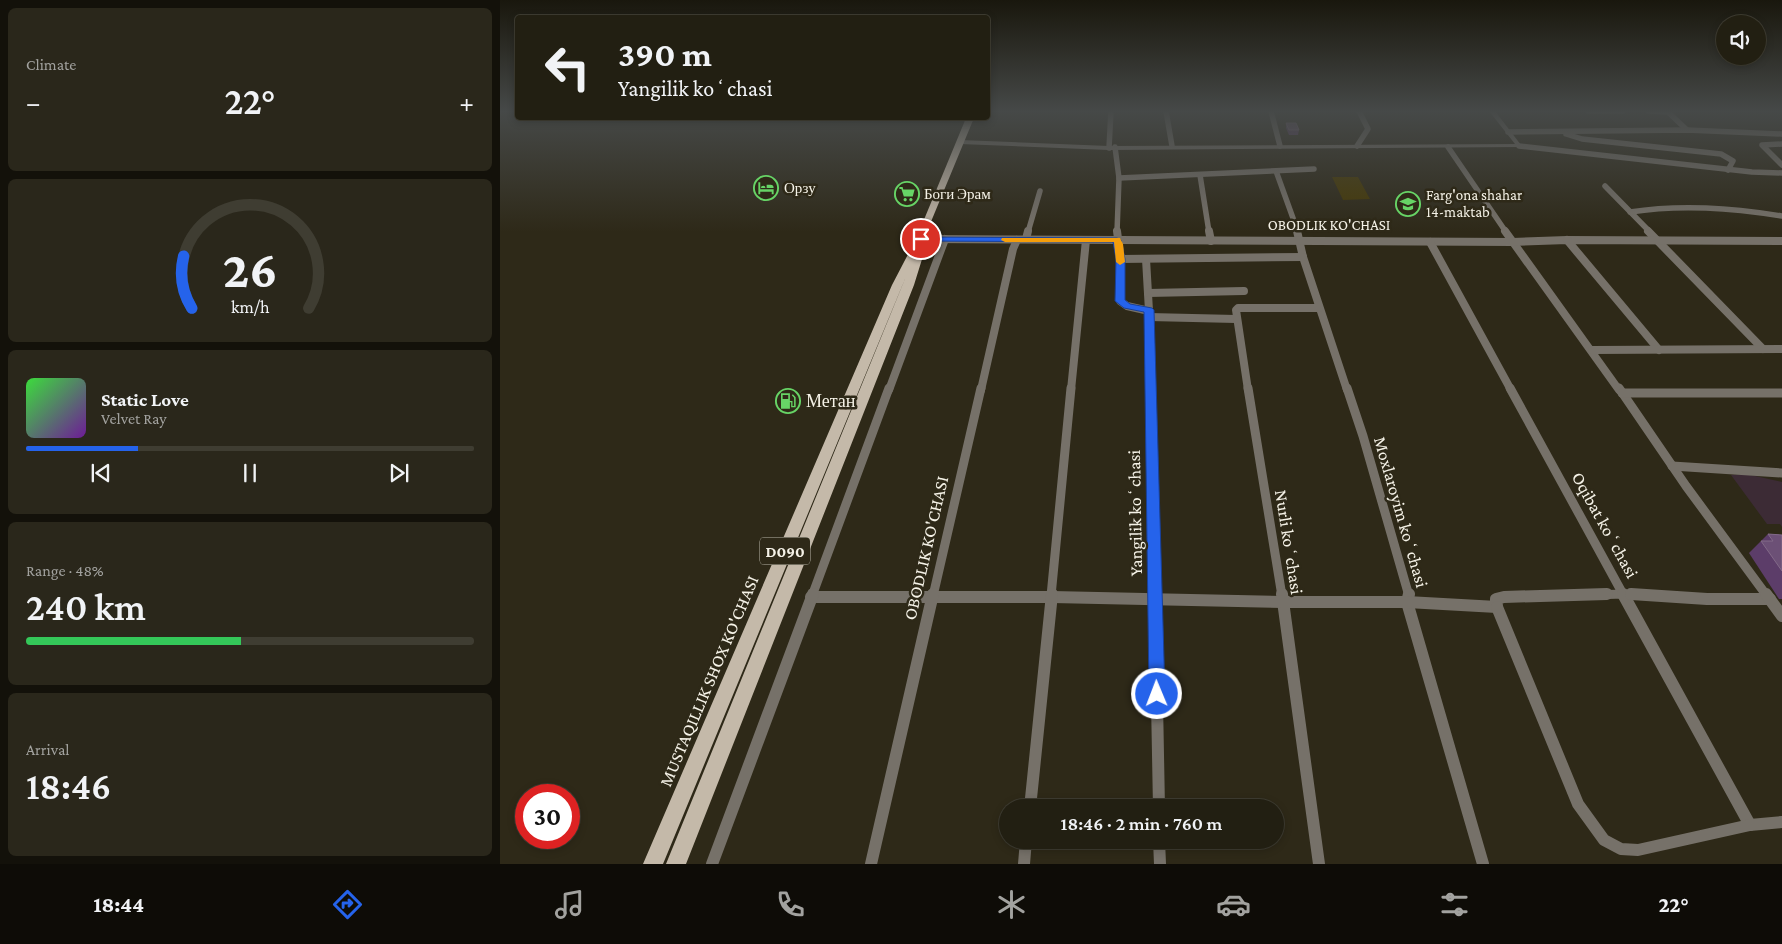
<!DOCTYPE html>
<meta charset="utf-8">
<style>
body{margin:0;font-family:"Crimson Pro",serif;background:#2a271b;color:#f1f3f6;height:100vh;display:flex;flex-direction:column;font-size:19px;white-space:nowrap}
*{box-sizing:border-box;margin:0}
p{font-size:16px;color:#a2a29f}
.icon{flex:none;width:28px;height:28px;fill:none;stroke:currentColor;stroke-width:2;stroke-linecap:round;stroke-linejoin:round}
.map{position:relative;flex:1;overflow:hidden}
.drawer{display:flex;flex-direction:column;gap:8px;padding:8px;background:#13110a;width:500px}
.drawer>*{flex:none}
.guide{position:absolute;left:15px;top:15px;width:475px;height:105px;border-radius:5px;box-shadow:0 2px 8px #0003,0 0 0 1px #3f3d32;background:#221f12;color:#f1f3f6;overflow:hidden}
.controls{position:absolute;left:1216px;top:15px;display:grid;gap:10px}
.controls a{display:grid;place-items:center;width:50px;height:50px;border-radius:50%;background:#221f12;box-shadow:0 2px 8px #0003,0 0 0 1px #3f3d32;font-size:25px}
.speed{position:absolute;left:15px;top:784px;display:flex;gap:10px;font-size:25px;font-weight:700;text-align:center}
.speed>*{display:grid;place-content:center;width:65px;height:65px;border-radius:50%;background:#221f12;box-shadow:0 2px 8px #0003,0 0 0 1px #3f3d32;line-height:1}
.speed .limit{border:8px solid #d22;background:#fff;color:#111}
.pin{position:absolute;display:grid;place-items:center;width:42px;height:42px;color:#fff;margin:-21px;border:2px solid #fff;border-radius:50%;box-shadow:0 1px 5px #0007}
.me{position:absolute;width:55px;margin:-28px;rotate:359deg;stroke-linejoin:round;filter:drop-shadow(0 0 4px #0008)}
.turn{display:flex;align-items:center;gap:18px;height:105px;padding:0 20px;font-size:22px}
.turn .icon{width:65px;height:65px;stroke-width:2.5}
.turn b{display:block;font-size:35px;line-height:42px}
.big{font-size:38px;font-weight:600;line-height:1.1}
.drawer .widget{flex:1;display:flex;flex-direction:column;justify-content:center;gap:8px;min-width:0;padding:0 18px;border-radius:8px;background:#2a271b}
.drawer .dial{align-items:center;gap:0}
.dial svg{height:130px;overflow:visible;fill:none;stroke:#3f3d32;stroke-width:7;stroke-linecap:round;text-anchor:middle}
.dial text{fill:#f1f3f6;stroke:none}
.song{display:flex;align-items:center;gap:15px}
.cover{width:60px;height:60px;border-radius:8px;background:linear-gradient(135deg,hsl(120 70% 55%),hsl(280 70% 35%))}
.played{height:5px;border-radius:2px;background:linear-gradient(90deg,#2563eb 25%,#3f3d32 25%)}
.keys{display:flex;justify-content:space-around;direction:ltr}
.heat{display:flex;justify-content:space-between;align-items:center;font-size:28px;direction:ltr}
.charge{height:8px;border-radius:4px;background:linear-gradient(90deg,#34c759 48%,#3f3d32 0)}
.trip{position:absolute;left:499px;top:799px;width:285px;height:50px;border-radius:25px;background:#221f12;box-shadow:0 2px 8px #0003,0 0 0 1px #3f3d32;font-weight:600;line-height:50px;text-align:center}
.tab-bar{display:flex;height:80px;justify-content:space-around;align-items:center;background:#0e0c07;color:#a2a29f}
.tab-bar .icon{width:35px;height:35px}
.tab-bar .selected{color:#2563eb}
.tab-bar b{font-size:22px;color:#f1f3f6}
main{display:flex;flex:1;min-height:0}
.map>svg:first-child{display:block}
.industrial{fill:#3c2b35}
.green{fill:#453803}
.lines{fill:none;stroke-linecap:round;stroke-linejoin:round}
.minor-far3{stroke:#767169;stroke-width:5.5}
.minor-far2{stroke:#767169;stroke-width:8}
.minor-far1{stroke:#767169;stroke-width:9}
.minor{stroke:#767169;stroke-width:12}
.tertiary{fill:#767169;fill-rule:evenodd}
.primary{fill:#c4b9a9;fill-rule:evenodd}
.wall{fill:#5c3d69}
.building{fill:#6c5076;stroke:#826a88}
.route{fill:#2563eb;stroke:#184099}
.slow{fill:#f59e0b}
.labels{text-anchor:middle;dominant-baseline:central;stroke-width:5;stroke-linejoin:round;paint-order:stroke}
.far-poi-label{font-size:15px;fill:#f5f2e7;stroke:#2e2918;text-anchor:start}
.far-street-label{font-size:15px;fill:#f5f2e7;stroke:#2e2918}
.shield{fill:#2e2918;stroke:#b9b6a9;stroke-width:1}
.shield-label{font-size:16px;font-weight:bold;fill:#f5f2e7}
.poi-label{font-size:18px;fill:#f5f2e7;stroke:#2e2918;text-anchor:start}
.street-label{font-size:18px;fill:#f5f2e7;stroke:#2e2918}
</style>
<main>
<section class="drawer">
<div class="widget"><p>Climate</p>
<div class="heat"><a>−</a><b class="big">22°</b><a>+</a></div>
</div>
<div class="widget dial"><svg viewBox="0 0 100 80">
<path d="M14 69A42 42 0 1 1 86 69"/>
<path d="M14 69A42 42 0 0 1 9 37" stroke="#2563eb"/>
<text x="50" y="56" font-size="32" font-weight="700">26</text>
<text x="50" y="72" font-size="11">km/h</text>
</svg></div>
<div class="widget">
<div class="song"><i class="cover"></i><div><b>Static Love</b><p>Velvet Ray</p></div></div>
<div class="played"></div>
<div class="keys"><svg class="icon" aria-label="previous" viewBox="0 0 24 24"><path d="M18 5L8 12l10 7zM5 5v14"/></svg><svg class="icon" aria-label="pause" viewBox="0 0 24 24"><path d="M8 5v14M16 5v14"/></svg><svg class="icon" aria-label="next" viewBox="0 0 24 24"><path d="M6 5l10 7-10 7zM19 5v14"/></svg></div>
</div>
<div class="widget"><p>Range · 48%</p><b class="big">240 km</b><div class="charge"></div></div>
<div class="widget"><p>Arrival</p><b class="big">18:46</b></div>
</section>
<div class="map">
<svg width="1282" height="864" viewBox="0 0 1282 864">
<rect width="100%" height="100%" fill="#2e2918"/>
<path class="industrial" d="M1246 474 1282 482V527L1280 524H1267L1231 475Z"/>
<path class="green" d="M832 177H858L870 199 843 200Z"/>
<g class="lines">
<g class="minor-far3">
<path d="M666 111 672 146"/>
<path d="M771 111 780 146"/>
<path d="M1088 111H1123"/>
<path d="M1148 111 1168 112 1187 130"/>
<path d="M1008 132 1187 130 1282 134"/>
<path d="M1066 134 1082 139 1221 154 1233 161 1228 170"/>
<path d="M1282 144 1262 145 1282 165"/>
<path d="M857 146 868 129 859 111"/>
<path d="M1019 146 1252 172 1282 173"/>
<path d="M615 147 619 178 617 232"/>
<path d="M948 147 1006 232"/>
<path d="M609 148 611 111"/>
<path d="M776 171 798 232"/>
<path d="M700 175 709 232"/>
<path d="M619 178 814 169"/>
<path d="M1105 186 1150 232"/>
<path d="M1130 212C1181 204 1231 208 1282 216"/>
<path d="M528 232 540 191"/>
</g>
<g class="minor-far2">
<path d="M617 231 621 261 620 301 627 306 649 311 651 390"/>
<path d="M709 231 711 241"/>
<path d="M797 231 803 257 847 390"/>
<path d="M1005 231 1119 390"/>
<path d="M1148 231 1263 349"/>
<path d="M421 239 1013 242 1067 240 1282 241"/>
<path d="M526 239 528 231"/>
<path d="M1067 240 1159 350"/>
<path d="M930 242 1011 390"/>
<path d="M620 259 803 257"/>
<path d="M646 259 649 311"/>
<path d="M648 293 744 291"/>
<path d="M649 317 736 319"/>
<path d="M1092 350 1282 349"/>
<path d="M389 390 445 239"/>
<path d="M481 390 513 249 517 240"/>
<path d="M571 390 586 240"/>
<path d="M748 390 736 310 738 308H819"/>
</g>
<g class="minor-far1">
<path d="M651 388 655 596"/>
<path d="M748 388 782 596"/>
<path d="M847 388 863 436 909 596"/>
<path d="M1010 388 1124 596"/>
<path d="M1119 388 1186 486 1267 596"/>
<path d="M1122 393H1282"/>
<path d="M1172 466 1282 473"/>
<path d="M312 596 389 388"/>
<path d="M433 596 481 388"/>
<path d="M551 596 571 388"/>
<path d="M1057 596 1124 594 1152 596"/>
</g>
<g class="minor">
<path d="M655 594 659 808"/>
<path d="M782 594 819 864"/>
<path d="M909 594 907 602 983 864"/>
<path d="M1123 594 1250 825"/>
<path d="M1131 594 1207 599H1270"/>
<path d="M1266 594 1282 616"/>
<path d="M311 597H552L783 602H907L997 607 996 599 1004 597 1107 594"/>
<path d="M997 607 1078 804 1104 840 1121 849 1138 850 1250 825 1282 822"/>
<path d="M530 808 552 594"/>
<path d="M659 840 660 864"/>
<path d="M212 864 313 594"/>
<path d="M371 864 433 594"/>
<path d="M524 864 526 840"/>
</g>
<path class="tertiary" d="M989 111H995L1021 145V147L609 150 460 144 457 142 460 140 609 146 1015 144Z"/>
<path class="primary" d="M466 118H474L418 253 423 256 414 285 186 864H166L407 274 163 864H143L392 285 416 239Z"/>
</g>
<g class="wall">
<path d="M786 123 799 130 798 135H789L786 128Z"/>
<path d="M1268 534 1282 535V599H1279L1249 553Z"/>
</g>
<g class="building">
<path d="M786 123H796L799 130H789Z"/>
<path d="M1268 534 1282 535V571L1261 541H1273Z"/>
</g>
<linearGradient id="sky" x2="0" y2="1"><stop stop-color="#19170d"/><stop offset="0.48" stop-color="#464948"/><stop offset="1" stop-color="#464948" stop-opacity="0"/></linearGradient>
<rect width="1282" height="232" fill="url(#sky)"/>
<path class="route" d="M418 237 617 238 621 240 625 259V300L630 304 652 308 654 310 665 694 663 699 657 702 652 699 649 694 644 312 624 308 615 301 616 259 613 242 421 241H418Z"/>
<path class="slow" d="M502 238H620L623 244 625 262 620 265 616 262 614 242H505L501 240Z"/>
<defs>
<symbol id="hotel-ring" viewBox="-11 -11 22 22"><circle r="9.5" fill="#2e2918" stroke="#67d466" stroke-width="1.5"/><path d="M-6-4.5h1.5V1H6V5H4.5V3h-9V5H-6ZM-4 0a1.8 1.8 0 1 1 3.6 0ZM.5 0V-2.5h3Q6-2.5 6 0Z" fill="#67d466"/></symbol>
<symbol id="supermarket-ring" viewBox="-11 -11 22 22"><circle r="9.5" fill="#2e2918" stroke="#67d466" stroke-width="1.5"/><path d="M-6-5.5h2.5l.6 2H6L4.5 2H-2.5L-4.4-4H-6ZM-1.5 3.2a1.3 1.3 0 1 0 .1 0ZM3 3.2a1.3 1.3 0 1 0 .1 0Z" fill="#67d466"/></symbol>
<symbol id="school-ring" viewBox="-11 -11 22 22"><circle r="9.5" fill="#2e2918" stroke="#67d466" stroke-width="1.5"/><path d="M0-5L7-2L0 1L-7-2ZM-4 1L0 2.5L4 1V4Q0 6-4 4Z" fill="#67d466"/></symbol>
<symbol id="fuel-ring" viewBox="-11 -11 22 22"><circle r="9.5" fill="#2e2918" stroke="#67d466" stroke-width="1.5"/><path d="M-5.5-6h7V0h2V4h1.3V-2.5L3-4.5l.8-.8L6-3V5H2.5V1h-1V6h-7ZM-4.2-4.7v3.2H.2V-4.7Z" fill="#67d466"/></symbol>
</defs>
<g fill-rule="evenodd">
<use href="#hotel-ring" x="252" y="174" width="28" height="28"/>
<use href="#supermarket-ring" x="393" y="180" width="28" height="28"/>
<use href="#school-ring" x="894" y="190" width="28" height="28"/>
<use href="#fuel-ring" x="274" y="387" width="28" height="28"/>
</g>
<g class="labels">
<g class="far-poi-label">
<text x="284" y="188">Орзу</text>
<text x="424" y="194">Боги Эрам</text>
<text x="926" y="195">Farg'ona shahar<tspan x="926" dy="17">14-maktab</tspan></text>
</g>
<g class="far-street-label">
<text x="829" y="225">OBODLIK KO'CHASI</text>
</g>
<rect class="shield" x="260" y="537.5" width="50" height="27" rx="4"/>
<g class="shield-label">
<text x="285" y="551">D090</text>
</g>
<g class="poi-label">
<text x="306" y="401">Метан</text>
</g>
<g class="street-label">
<text transform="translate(901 512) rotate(74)">Moxlaroyim koʻchasi</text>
<text transform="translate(635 513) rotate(-91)">Yangilik koʻchasi</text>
<text transform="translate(1105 525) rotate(61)">Oqibat koʻchasi</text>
<text transform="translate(789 542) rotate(81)">Nurli koʻchasi</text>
<text transform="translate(426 548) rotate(-77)">OBODLIK KO'CHASI</text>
<text transform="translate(209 681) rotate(-67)">MUSTAQILLIK SHOX KO'CHASI</text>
</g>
</g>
</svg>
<div class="controls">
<a><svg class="icon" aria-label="sound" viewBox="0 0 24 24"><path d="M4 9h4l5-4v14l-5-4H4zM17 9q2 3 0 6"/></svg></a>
</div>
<div class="speed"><div class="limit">30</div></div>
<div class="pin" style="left:421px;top:239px;background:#d93025"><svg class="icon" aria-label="arrive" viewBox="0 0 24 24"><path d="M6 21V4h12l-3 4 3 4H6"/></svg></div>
<svg class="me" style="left:657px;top:694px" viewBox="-20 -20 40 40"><circle r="17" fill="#2563eb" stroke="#fff" stroke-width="3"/><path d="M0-11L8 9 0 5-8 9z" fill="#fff"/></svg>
<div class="trip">18:46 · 2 min · 760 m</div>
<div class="guide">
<div class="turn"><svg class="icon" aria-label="left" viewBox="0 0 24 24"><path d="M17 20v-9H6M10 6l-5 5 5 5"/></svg><div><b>390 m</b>Yangilik koʻchasi</div></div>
</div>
</div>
</main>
<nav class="tab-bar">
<b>18:44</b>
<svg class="icon selected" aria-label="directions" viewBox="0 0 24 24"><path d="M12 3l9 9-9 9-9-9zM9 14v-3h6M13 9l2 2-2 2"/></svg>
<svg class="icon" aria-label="music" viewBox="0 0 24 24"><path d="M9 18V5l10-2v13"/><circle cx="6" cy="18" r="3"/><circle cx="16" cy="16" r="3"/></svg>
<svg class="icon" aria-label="phone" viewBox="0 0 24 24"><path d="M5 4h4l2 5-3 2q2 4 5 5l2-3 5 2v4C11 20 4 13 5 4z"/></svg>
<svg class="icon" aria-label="climate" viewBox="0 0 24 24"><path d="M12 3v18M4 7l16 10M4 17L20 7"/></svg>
<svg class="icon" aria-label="car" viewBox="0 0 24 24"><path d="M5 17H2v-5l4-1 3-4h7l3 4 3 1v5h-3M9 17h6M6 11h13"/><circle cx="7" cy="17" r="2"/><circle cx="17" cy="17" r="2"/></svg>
<svg class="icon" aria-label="filters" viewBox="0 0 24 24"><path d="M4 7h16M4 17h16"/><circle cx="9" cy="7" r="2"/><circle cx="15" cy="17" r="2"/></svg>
<b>22°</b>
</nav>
